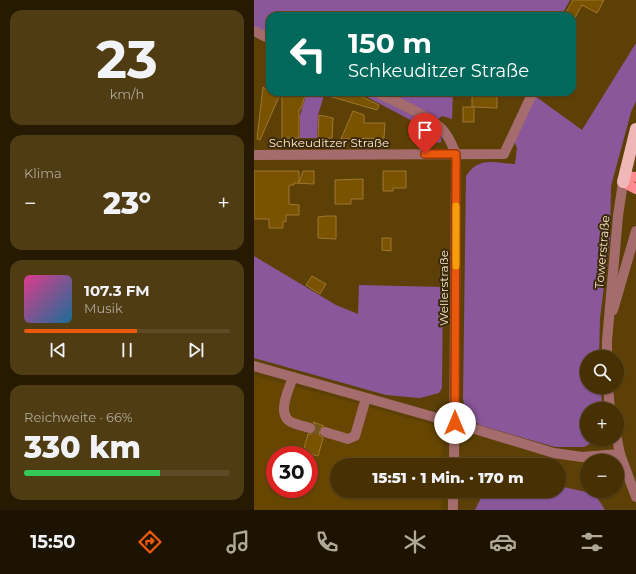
<!DOCTYPE html>
<html lang="de">
<meta charset="utf-8">
<style>
body{margin:0;font-family:Montserrat,sans-serif;background:#503c13;color:#f1f3f6;height:100vh;display:flex;flex-direction:column;font-size:15px;white-space:nowrap}
*{box-sizing:border-box;margin:0}
p{font-size:13px;color:#b0a99a}
.icon{flex:none;width:22px;height:22px;fill:none;stroke:currentColor;stroke-width:2;stroke-linecap:round;stroke-linejoin:round}
.map{position:relative;flex:1;overflow:hidden}
.panel{display:flex;flex-direction:column;gap:10px;padding:10px;background:#261a02;width:254px}
.panel>*{flex:none}
.guide{position:absolute;left:12px;top:12px;width:310px;height:84px;border-radius:12px;box-shadow:0 1px 3px #0004,0 0 0 1px #5e4b26;background:#00695c;color:#fff;overflow:hidden}
.fabs{position:absolute;left:326px;top:350px;display:grid;gap:8px}
.fabs a{display:grid;place-items:center;width:44px;height:44px;border-radius:50%;background:#463004;box-shadow:0 1px 3px #0004,0 0 0 1px #5e4b26;font-size:20px}
.speed{position:absolute;left:12px;top:446px;display:flex;gap:8px;font-size:20px;font-weight:700;text-align:center}
.speed>*{display:grid;place-content:center;width:52px;height:52px;border-radius:50%;background:#463004;box-shadow:0 1px 3px #0004,0 0 0 1px #5e4b26;line-height:1}
.speed .limit{border:6px solid #d22;background:#fff;color:#111}
.pin{position:absolute;display:grid;place-items:center;width:34px;height:34px;color:#fff;margin:-41px -17px;border-radius:50% 50% 50% 0;rotate:-45deg;box-shadow:0 0 4px #0007}
.pin .icon{rotate:45deg}
.me{position:absolute;width:44px;margin:-22px;rotate:0deg;stroke-linejoin:round;filter:drop-shadow(0 0 3px #0008)}
.turn{display:flex;align-items:center;gap:14px;height:84px;padding:0 16px;font-size:18px}
.turn .icon{width:52px;height:52px;stroke-width:2.5}
.turn b{display:block;font-size:28px;line-height:34px}
.big{font-size:30px;font-weight:800;line-height:1.1}
.panel .card{flex:1;display:flex;flex-direction:column;justify-content:center;gap:6px;min-width:0;padding:0 14px;border-radius:12px;background:#503c13}
.panel .dial{align-items:center;gap:0}
.dial b{font-size:52px;line-height:1}
.song{display:flex;align-items:center;gap:12px}
.cover{width:48px;height:48px;border-radius:6px;background:linear-gradient(135deg,hsl(330 70% 55%),hsl(200 70% 35%))}
.played{height:4px;border-radius:2px;background:linear-gradient(90deg,#ea580c 55%,#5e4b26 55%)}
.keys{display:flex;justify-content:space-around;direction:ltr}
.heat{display:flex;justify-content:space-between;align-items:center;font-size:22px;direction:ltr}
.charge{height:6px;border-radius:3px;background:linear-gradient(90deg,#34c759 66%,#5e4b26 0)}
.trip{position:absolute;left:76px;top:458px;width:236px;height:40px;border-radius:20px;background:#463004;box-shadow:0 1px 3px #0004,0 0 0 1px #5e4b26;font-weight:800;line-height:40px;text-align:center}
.tab-bar{display:flex;height:64px;justify-content:space-around;align-items:center;background:#1c1302;color:#b0a99a}
.tab-bar .icon{width:28px;height:28px}
.tab-bar .on{color:#ea580c}
.tab-bar b{font-size:18px;color:#f1f3f6}
main{display:flex;flex:1;min-height:0}
.map>svg:first-child{display:block}
.built{fill:#674602;fill-rule:evenodd}
.green{fill:#8a589a}
.building{fill:#795300;stroke:#9f7732}
.lines{fill:none;stroke-linecap:round;stroke-linejoin:round}
.minor-tunnel{stroke:#755923;stroke-width:10;stroke-dasharray:10 5;stroke-linecap:butt}
.minor{stroke:#a56c6d;stroke-width:10}
.major{stroke:#ff8c91;stroke-width:10}
.highway{stroke:#efb7b8;stroke-width:12}
.route-casing{stroke:#983908;stroke-width:10}
.route{stroke:#ea580c;stroke-width:7}
.slow{stroke:#f59e0b;stroke-width:7}
.labels{text-anchor:middle;dominant-baseline:central;stroke-width:4;stroke-linejoin:round;paint-order:stroke}
.street-label{font-size:12px;fill:#fde7c6;stroke:#3a290c}
</style>
<main>
<section class="panel">
<div class="card dial"><b>23</b><p>km/h</p></div>
<div class="card"><p>Klima</p>
<div class="heat"><a>−</a><b class="big">23°</b><a>+</a></div>
</div>
<div class="card">
<div class="song"><i class="cover"></i><div><b>107.3 FM</b><p>Musik</p></div></div>
<div class="played"></div>
<div class="keys"><svg class="icon" aria-label="previous" viewBox="0 0 24 24"><path d="M18 5L8 12l10 7zM5 5v14"/></svg><svg class="icon" aria-label="pause" viewBox="0 0 24 24"><path d="M8 5v14M16 5v14"/></svg><svg class="icon" aria-label="next" viewBox="0 0 24 24"><path d="M6 5l10 7-10 7zM19 5v14"/></svg></div>
</div>
<div class="card"><p>Reichweite · 66%</p><b class="big">330 km</b><div class="charge"></div></div>
</section>
<div class="map">
<svg width="382" height="510" viewBox="0 0 382 510">
<rect width="100%" height="100%" fill="#5d4006"/>
<path class="built" d="M0 375 190 428 188 465H83V491H188L187 510H0ZM21 455H55V489H21Z"/>
<g class="green">
<path d="M0 0H316L307 16H16V36L0 28Z"/>
<path d="M382 43V101L377 112 357 186 356 239 346 318 345 357H333V387H346L349 409H333V439H344L330 447H301L225 425 212 414 209 399 212 176C225 156 240 163 261 164L263 148 260 141 281 96 328 130Z"/>
<path d="M53 92H71L64 115 63 138H46V116Z"/>
<path d="M134 92H199L198 119 188 116 182 121Z"/>
<path d="M118 95 176 124 188 135 187 142 183 143V134L113 97Z"/>
<path d="M0 256 82 305 104 314 105 285 189 287 188 388 185 393 166 398 132 395 0 358Z"/>
<path d="M305 486 341 494 351 510H221L227 498 238 497 242 491H305Z"/>
</g>
<g class="building">
<path d="M319 0H350L343 13 328 5 320 19 318 16 311 14Z"/>
<path d="M9 87 16 92H27L6 140 3 139Z"/>
<path d="M28 92H52L47 109H45V138H28Z"/>
<path d="M71 92H98L125 105 123 110 71 95Z"/>
<path d="M218 92H243V108L218 107Z"/>
<rect x="209" y="107" width="11" height="15"/>
<path d="M99 111 110 115V123H131L130 138 87 139Z"/>
<path d="M65 115 79 118 78 138H64Z"/>
<path d="M0 171H45V183L49 171H60V184L40 183V185H35V204L45 205V215H32V222L29 221V228H15V219H0Z"/>
<path d="M129 171H152V188H139V191H129Z"/>
<path d="M109 179V199H97V204H81V180Z"/>
<path d="M73 216H82V239L64 238V217Z"/>
<path d="M128 238H137V251L128 250Z"/>
<path d="M58 276 72 284 66 294 52 285Z"/>
<path d="M59 422 70 426 65 430 66 436 69 438 64 456 49 452 54 434H58L62 430V426Z"/>
</g>
<g class="lines">
<path class="minor-tunnel" d="M56 428 71 432"/>
<g class="minor">
<path d="M0 31 16 39"/>
<path d="M122 92C141 102 173 114 188 129 195 136 198 145 202 154L200 465"/>
<path d="M0 155 250 154 279 92"/>
<path d="M359 310 382 231"/>
<path d="M353 357V341L364 216 369 182"/>
<path d="M0 366 201 423 300 453 328 457 366 454"/>
<path d="M39 377C35 389 22 414 37 422 43 425 50 426 56 428"/>
<path d="M354 387 356 409"/>
<path d="M71 432 94 439 101 436 112 398"/>
<path d="M363 439 366 454 382 497"/>
<path d="M199 510V491"/>
</g>
<g class="major">
<path d="M370 176 382 177"/>
<path d="M369 182 382 189"/>
</g>
<path class="highway" d="M369 182 382 129"/>
</g>
<g class="lines">
<defs>
<path id="route" d="M171 154H202L201 423"/>
</defs>
<use href="#route" class="route-casing"/>
<use href="#route" class="route"/>
<path class="slow" d="M202 266V206"/>
</g>
<g class="labels">
<g class="street-label">
<text x="75" y="142">Schkeuditzer Straße</text>
<text transform="translate(348 252) rotate(-85)">Towerstraße</text>
<text transform="translate(189 288) rotate(-90)">Wellerstraße</text>
</g>
</g>
</svg>
<div class="fabs">
<a><svg class="icon" aria-label="search" viewBox="0 0 24 24"><circle cx="10" cy="10" r="6"/><path d="M15 15l6 6"/></svg></a>
<a>+</a>
<a>−</a>
</div>
<div class="speed"><div class="limit">30</div></div>
<div class="pin" style="left:171px;top:154px;background:#d93025"><svg class="icon" aria-label="arrive" viewBox="0 0 24 24"><path d="M6 21V4h12l-3 4 3 4H6"/></svg></div>
<svg class="me" style="left:201px;top:423px" viewBox="-20 -20 40 40"><circle r="19" fill="#fff"/><path d="M0-13L10 11 0 6-10 11z" fill="#ea580c"/></svg>
<div class="trip">15:51 · 1 Min. · 170 m</div>
<div class="guide">
<div class="turn"><svg class="icon" aria-label="left" viewBox="0 0 24 24"><path d="M17 20v-9H6M10 6l-5 5 5 5"/></svg><div><b>150 m</b>Schkeuditzer Straße</div></div>
</div>
</div>
</main>
<nav class="tab-bar">
<b>15:50</b>
<svg class="icon on" aria-label="directions" viewBox="0 0 24 24"><path d="M12 3l9 9-9 9-9-9zM9 14v-3h6M13 9l2 2-2 2"/></svg>
<svg class="icon" aria-label="music" viewBox="0 0 24 24"><path d="M9 18V5l10-2v13"/><circle cx="6" cy="18" r="3"/><circle cx="16" cy="16" r="3"/></svg>
<svg class="icon" aria-label="phone" viewBox="0 0 24 24"><path d="M5 4h4l2 5-3 2q2 4 5 5l2-3 5 2v4C11 20 4 13 5 4z"/></svg>
<svg class="icon" aria-label="climate" viewBox="0 0 24 24"><path d="M12 3v18M4 7l16 10M4 17L20 7"/></svg>
<svg class="icon" aria-label="car" viewBox="0 0 24 24"><path d="M5 17H2v-5l4-1 3-4h7l3 4 3 1v5h-3M9 17h6M6 11h13"/><circle cx="7" cy="17" r="2"/><circle cx="17" cy="17" r="2"/></svg>
<svg class="icon" aria-label="filters" viewBox="0 0 24 24"><path d="M4 7h16M4 17h16"/><circle cx="9" cy="7" r="2"/><circle cx="15" cy="17" r="2"/></svg>
</nav>
